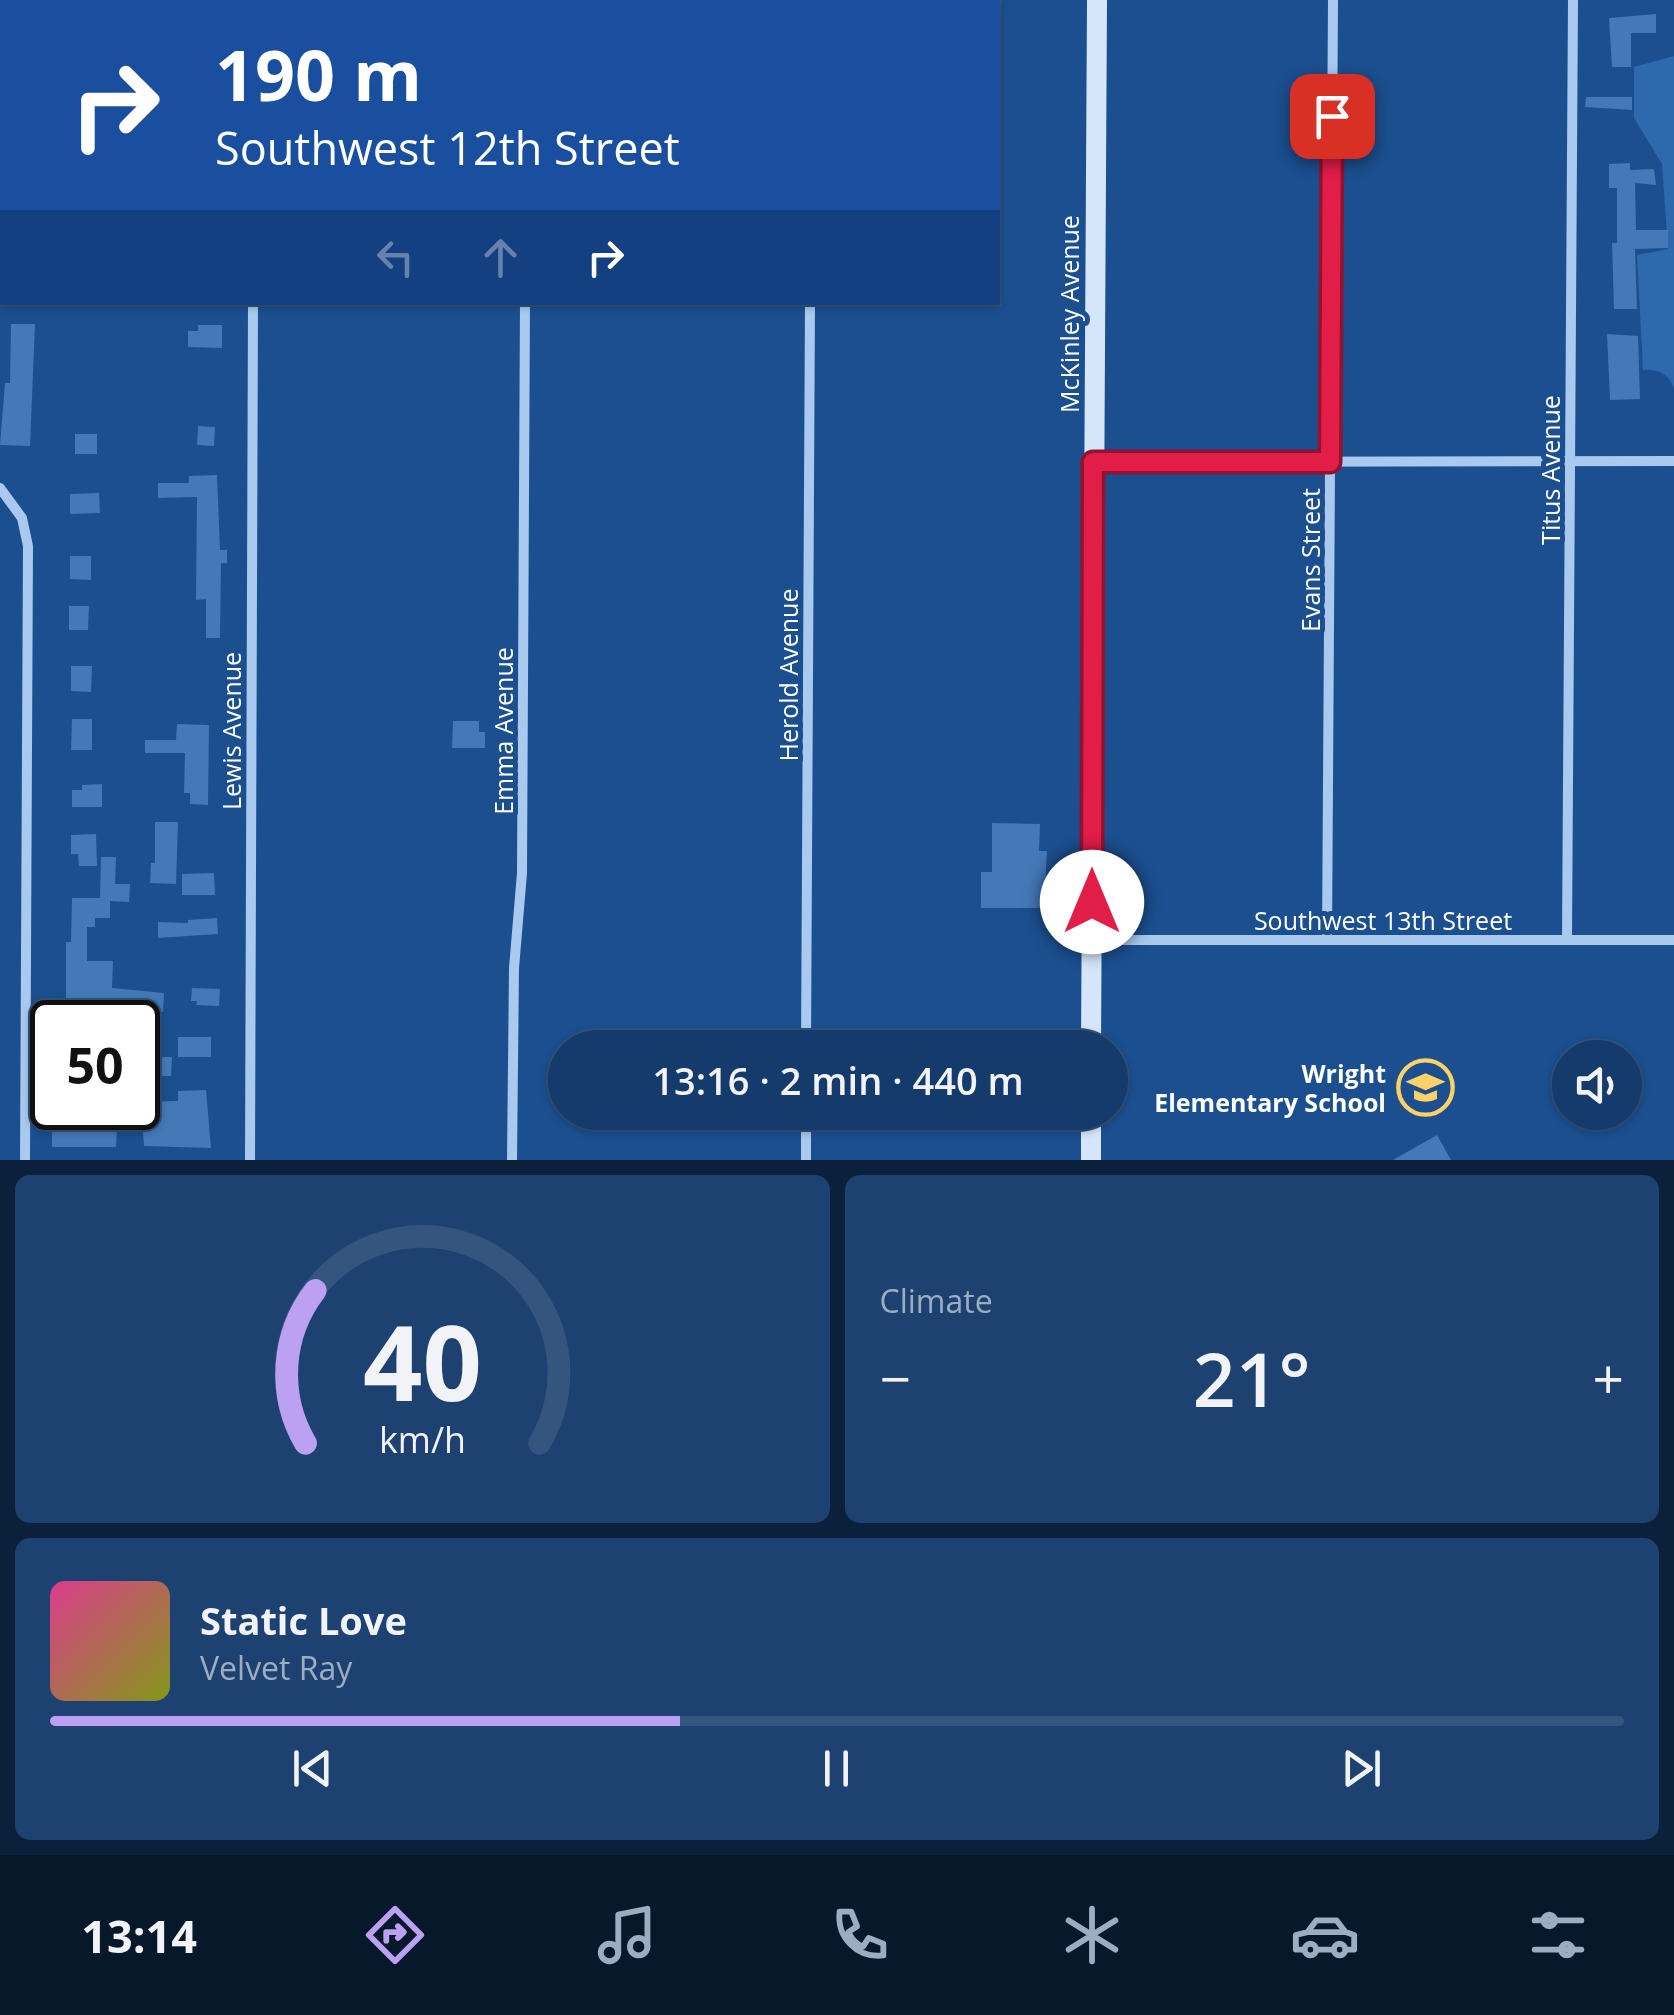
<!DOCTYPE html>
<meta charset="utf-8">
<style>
body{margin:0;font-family:"Open Sans",sans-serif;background:#1d4271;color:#f1f3f6;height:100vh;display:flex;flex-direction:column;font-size:38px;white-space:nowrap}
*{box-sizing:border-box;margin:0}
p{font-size:32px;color:#9dadc1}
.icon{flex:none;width:55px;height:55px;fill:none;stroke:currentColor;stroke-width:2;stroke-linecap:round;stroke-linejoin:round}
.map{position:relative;height:1160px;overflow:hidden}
.sheet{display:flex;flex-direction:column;gap:15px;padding:15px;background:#0b203b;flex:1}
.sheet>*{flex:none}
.hud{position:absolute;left:0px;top:0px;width:1000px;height:305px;box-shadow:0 2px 8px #0004,0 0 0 2px #33557e;background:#1a4fa0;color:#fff;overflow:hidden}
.buttons{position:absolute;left:1552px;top:1040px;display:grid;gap:20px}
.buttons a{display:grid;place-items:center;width:90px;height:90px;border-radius:50%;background:#143b6b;box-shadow:0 2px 8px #0004,0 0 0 2px #33557e;font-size:50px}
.speed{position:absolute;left:30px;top:1000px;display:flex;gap:20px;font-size:50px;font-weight:700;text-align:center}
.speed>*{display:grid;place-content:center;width:130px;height:130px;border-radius:50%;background:#143b6b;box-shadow:0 2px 8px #0004,0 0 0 2px #33557e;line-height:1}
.speed .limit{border:5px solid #111;border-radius:15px;background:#fff;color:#111}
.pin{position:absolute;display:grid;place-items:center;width:85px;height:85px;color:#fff;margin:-42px;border-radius:20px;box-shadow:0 5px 15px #0006}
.me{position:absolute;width:110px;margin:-55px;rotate:0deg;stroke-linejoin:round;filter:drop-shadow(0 0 8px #0008)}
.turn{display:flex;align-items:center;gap:35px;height:210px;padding:0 50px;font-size:45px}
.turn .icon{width:130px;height:130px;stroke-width:2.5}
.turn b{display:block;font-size:70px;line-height:85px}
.lanes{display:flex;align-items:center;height:95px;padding:0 50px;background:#0003;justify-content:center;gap:50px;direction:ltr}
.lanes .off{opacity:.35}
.big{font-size:75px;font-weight:600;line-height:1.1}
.sheet .widget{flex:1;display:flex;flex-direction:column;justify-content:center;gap:15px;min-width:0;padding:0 35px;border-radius:15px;background:#1d4271}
.sheet .dial{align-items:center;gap:0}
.dial svg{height:260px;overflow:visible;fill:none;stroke:#33557e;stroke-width:7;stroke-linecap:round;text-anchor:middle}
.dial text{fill:#f1f3f6;stroke:none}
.song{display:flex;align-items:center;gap:30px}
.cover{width:120px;height:120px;border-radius:15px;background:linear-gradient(135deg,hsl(330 70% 55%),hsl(70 70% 35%))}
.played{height:10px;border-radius:5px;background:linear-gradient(90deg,#bca0f2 40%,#33557e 40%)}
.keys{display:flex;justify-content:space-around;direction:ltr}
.heat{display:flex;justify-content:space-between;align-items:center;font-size:55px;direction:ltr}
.sheet .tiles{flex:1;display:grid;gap:15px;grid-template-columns:1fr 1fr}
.widget:last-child{grid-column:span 2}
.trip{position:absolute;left:548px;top:1030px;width:580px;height:100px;border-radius:50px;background:#143b6b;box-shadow:0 2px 8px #0004,0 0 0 2px #33557e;font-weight:600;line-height:100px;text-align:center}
.menu{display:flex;height:160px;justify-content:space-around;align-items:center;background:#08182b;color:#9dadc1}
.menu .icon{width:70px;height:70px}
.menu .on{color:#bca0f2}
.menu b{font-size:45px;color:#f1f3f6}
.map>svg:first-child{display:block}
.green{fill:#2e69ad}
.building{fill:#4478b7}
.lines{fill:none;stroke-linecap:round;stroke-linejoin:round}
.street{stroke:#a9c9ee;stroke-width:10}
.secondary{stroke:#d6e6fa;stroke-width:20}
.route-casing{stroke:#92132f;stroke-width:25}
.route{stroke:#e11d48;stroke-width:18}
.labels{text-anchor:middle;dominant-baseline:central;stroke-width:10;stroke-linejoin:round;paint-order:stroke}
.street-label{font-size:25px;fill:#fff;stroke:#1b4f8f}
.poi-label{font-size:25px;font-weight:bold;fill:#fff;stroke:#1b4f8f;text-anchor:end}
</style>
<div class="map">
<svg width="1674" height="1160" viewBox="0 0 1674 1160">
<rect width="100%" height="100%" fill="#1b4f8f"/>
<path class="green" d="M1674 56V389C1669 373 1658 369 1643 370L1637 255 1668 249 1662 164 1634 118V67Z"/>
<g class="building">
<path d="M1656 14V33H1631V67H1612L1609 18Z"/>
<path d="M1586 97H1632V110L1585 107Z"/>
<path d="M1630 163V170L1654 169 1656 185 1635 183 1636 230H1668V248L1635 249 1637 309H1614L1612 243H1617V188H1609V164Z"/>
<path d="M11 324H35L30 446 0 445 5 383H10Z"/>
<path d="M198 325H222V348L188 347V331H198Z"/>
<path d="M1607 334 1638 336 1640 399 1610 400Z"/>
<path d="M198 426 215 427 214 446 197 445Z"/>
<rect x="75" y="434" width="22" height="20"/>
<path d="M217 475 220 550H227V563H221L220 638H206V599L196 600 197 497 158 498V483H189V476Z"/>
<path d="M99 493 100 513 70 514V494Z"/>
<path d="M70 556H91V580L70 579Z"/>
<path d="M69 606H89L88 630H69Z"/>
<path d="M71 666H92L91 692 71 691Z"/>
<path d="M72 719H92V750H71Z"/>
<path d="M453 721H479V732H485V748H452Z"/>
<path d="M177 724 209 725 208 805 190 804V793H184L185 753H145V740H176Z"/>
<path d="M102 784V807H72V790H82V785Z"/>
<path d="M155 822H178L176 884 150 883 151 863H155Z"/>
<path d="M992 823 1040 824 1039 851H1047L1044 908H981V872H992Z"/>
<path d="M96 834 97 866H79L78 854H71V835Z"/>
<path d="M101 857H116L115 884H130L129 902 110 901V918H95V927H87V961H113L112 988 164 993 163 1012 110 1011V1003H85V1022H66V942H71L72 898H100Z"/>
<path d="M214 873 215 895H182V874Z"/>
<path d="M217 918 218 934 158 938V922L188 923V920Z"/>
<path d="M192 988 220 989 219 1006 196 1005 197 1001H191Z"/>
<rect x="178" y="1037" width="33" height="20"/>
<path d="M151 1057H172L171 1076H150Z"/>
<path d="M206 1090 211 1148 144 1146 141 1102 178 1101V1091Z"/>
<path d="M60 1108H81L82 1128 117 1129 116 1147H52V1131H60Z"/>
<path d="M1437 1135 1451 1160H1393Z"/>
</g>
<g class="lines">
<g class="street">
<path d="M255 2V0"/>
<path d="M527 2V0"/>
<path d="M811 2V0"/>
<path d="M1094 462 1674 461"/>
<path d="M0 488 22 518 28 546 25 1160"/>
<path d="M1567 939 1573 0"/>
<path d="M1092 940H1674"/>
<path d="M1327 940 1333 0"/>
<path d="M806 1048 810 302"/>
<path d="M250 1160 253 302"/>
<path d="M512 1160 514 968 522 873 525 302"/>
<path d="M806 1160V1112"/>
</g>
<g class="secondary">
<path d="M1091 1048 1097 0"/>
<path d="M1091 1160V1112"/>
</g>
</g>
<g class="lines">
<defs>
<path id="route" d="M1092 902 1093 462H1330L1332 116"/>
</defs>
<use href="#route" class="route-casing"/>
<use href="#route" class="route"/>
</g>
<defs>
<symbol id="school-ring" viewBox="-11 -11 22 22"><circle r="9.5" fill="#1b4f8f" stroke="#ffd166" stroke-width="1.5"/><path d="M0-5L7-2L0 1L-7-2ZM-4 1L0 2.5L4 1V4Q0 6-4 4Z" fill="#ffd166"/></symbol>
</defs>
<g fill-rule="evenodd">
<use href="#school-ring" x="1394" y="1056" width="63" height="63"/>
</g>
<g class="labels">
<g class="street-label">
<text transform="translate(1069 314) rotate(-90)">McKinley Avenue</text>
<text transform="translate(1550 470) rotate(-90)">Titus Avenue</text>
<text transform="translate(1310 560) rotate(-90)">Evans Street</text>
<text transform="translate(788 675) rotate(-90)">Herold Avenue</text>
<text transform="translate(231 731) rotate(-90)">Lewis Avenue</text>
<text transform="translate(503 731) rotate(-90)">Emma Avenue</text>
<text x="1383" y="920">Southwest 13th Street</text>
</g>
<g class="poi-label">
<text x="1386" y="1073">Wright<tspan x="1386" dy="29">Elementary School</tspan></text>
</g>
</g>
</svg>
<div class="buttons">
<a><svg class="icon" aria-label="sound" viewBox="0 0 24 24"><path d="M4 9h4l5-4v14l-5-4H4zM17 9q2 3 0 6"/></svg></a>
</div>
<div class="speed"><div class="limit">50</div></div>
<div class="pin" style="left:1332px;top:116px;background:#d93025"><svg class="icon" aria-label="arrive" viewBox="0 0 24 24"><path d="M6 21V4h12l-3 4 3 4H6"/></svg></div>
<svg class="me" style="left:1092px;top:902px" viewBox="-20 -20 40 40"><circle r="19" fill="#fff"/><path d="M0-13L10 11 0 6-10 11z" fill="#e11d48"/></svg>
<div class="trip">13:16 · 2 min · 440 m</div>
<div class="hud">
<div class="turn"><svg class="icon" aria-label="right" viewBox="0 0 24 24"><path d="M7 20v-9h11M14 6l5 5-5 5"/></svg><div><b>190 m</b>Southwest 12th Street</div></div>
<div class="lanes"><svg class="icon off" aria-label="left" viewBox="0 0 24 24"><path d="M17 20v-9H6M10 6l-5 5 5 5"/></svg><svg class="icon off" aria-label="ahead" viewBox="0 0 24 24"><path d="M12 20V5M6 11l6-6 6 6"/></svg><svg class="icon" aria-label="right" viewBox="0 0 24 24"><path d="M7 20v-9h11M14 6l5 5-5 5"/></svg></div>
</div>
</div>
<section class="sheet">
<div class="tiles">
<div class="widget dial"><svg viewBox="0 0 100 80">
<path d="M14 69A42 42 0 1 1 86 69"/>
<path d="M14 69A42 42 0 0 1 17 22" stroke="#bca0f2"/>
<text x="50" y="56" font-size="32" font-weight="700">40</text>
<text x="50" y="72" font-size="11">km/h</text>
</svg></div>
<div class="widget"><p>Climate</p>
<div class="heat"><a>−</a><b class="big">21°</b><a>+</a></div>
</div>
<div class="widget">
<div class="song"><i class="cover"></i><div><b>Static Love</b><p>Velvet Ray</p></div></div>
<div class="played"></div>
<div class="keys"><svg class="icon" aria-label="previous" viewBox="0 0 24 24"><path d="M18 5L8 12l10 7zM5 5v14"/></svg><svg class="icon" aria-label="pause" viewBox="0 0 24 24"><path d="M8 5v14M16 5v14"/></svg><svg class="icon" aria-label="next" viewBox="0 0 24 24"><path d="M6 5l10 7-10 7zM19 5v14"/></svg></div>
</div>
</div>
</section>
<nav class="menu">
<b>13:14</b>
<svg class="icon on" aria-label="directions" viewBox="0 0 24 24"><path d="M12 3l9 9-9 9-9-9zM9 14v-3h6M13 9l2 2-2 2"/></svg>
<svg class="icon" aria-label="music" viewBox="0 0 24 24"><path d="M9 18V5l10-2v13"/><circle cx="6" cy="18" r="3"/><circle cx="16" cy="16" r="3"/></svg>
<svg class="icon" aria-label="phone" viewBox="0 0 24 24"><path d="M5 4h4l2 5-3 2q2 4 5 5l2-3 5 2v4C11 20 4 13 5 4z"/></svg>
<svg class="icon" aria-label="climate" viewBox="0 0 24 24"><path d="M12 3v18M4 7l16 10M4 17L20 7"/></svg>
<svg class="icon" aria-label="car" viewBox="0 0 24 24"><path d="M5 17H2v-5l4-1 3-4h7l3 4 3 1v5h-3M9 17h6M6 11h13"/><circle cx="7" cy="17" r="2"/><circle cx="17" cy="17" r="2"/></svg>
<svg class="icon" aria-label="filters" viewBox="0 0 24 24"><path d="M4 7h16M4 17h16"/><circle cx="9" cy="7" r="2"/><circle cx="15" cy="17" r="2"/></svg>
</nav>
